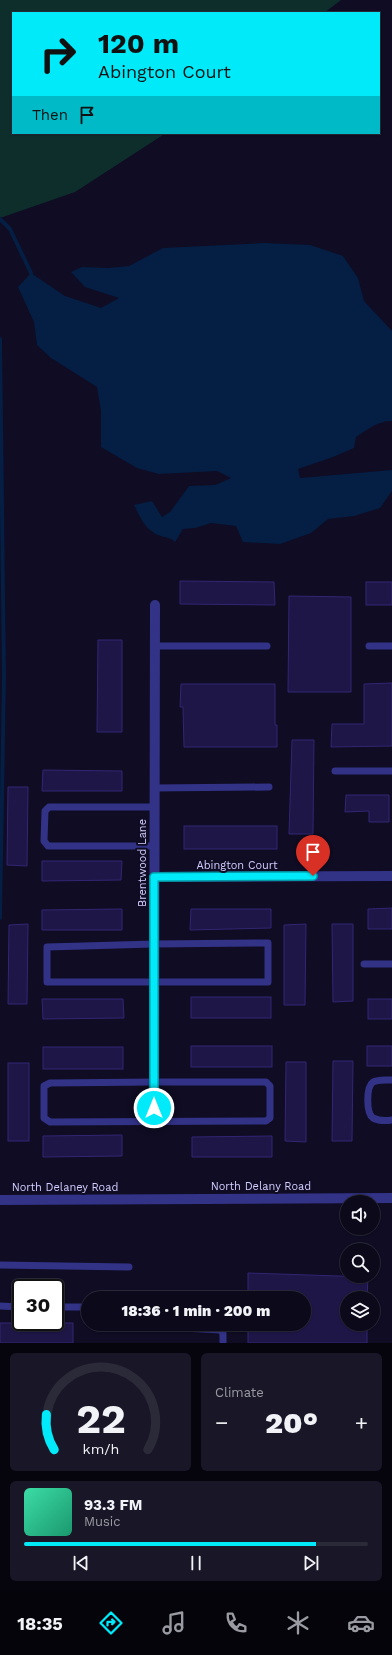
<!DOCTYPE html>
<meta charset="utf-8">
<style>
body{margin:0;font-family:"Work Sans",sans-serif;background:#191727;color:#f1f3f6;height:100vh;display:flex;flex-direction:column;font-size:15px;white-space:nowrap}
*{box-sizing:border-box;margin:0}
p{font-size:13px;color:#9a9aa2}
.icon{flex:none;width:22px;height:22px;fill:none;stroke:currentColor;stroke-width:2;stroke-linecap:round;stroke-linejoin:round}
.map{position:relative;height:1343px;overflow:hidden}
.details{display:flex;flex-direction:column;gap:10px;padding:10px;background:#06050e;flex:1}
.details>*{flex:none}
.guide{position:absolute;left:12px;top:12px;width:368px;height:122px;border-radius:0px;box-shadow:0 1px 3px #0004,0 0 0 1px #2b2a39;background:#00eaf9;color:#111;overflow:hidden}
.controls{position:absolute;left:340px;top:1195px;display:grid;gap:8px}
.controls a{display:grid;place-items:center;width:40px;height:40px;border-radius:50%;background:#0b091a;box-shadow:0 1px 3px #0004,0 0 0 1px #2b2a39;font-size:20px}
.speed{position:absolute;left:12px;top:1279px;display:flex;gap:8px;font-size:20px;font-weight:700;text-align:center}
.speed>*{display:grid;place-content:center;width:52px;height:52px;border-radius:50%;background:#0b091a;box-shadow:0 1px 3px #0004,0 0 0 1px #2b2a39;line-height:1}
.speed .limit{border:2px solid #111;border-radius:6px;background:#fff;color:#111}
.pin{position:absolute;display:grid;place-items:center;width:34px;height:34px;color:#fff;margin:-41px -17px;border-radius:50% 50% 50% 0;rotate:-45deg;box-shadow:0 0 4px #0007}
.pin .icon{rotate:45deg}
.me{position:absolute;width:44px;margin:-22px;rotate:0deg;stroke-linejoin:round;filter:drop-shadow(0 0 3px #0008)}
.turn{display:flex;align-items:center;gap:14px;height:84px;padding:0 20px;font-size:18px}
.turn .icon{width:52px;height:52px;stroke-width:2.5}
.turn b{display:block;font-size:28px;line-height:34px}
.then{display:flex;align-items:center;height:38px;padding:0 20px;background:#0003;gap:8px;font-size:15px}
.big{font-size:30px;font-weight:800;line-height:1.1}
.details .widget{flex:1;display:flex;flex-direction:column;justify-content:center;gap:6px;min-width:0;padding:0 14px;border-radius:6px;background:#191727}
.details .dial{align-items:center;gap:0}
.dial svg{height:104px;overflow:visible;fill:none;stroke:#2b2a39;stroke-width:7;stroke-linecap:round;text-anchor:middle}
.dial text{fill:#f1f3f6;stroke:none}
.song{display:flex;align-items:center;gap:12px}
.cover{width:48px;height:48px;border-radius:6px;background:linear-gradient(135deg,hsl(160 70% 55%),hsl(160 70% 35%))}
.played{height:4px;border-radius:2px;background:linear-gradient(90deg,#00eaf9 85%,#2b2a39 85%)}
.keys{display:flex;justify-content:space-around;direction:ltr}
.heat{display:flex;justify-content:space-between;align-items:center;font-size:22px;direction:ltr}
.details .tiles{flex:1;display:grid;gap:10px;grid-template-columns:1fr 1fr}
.widget:last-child{grid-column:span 2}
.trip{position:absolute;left:81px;top:1291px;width:230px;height:40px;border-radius:20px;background:#0b091a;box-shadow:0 1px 3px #0004,0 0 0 1px #2b2a39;font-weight:800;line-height:40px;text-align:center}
.tabs{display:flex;height:64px;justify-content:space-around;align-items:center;background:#04040a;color:#9a9aa2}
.tabs .icon{width:28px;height:28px}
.tabs .current{color:#00eaf9}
.tabs b{font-size:18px;color:#f1f3f6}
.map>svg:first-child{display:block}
.green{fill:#0e2e2c}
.water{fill:#051e43}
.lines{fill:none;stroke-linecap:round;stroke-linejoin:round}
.stream{stroke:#051e43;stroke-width:4}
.building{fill:#1e1646;stroke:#322674}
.service{stroke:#323287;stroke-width:7}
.minor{stroke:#323287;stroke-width:10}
.tertiary{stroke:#323287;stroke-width:10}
.route-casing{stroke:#0098a2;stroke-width:10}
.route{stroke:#00eaf9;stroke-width:7}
.labels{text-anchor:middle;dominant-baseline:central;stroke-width:4;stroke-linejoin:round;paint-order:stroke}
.street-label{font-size:11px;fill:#d2ceff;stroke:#0f0c23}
</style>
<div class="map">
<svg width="392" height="1343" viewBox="0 0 392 1343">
<rect width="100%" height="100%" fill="#0f0c23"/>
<path class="green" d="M0 0H341L324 13H13V133H166L75 192 0 218Z"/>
<path class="water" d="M264 243 310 245 343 256 358 278 364 301 392 331V421C378 421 368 429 356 437L354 448 333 457 298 469 300 478 392 470V491L380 508 354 516 328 519 311 533 280 544 243 542 236 526 211 523 195 528 183 529 175 542C170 537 167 538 161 536 145 531 141 518 134 505L152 501 162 517 170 512 189 486 215 485 231 478 217 471 159 474 137 468 101 447V411L97 387 51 358 37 345 34 322 18 287 31 273 65 296 101 308 119 298 85 287 71 272 82 267 108 268 129 266 163 248Z"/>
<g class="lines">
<g class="stream">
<path d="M0 219 10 229 31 273"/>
<path d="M0 339 4 676 0 918"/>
</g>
</g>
<g class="building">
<path d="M180 581 274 582 275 605 180 604Z"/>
<rect x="366" y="582" width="26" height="23"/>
<path d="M289 596 351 597V692H288Z"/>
<path d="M98 640H122V732H97Z"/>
<path d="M392 683V746L331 747 332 724H364V684Z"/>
<path d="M181 684H275V725H277V747H184L183 707H180Z"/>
<path d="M292 740H314L313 834H289Z"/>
<path d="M43 770 122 771V791H42Z"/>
<path d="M8 787H28L27 866 7 865Z"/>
<path d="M346 795H389V822H369V811L345 812Z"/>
<rect x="184" y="826" width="93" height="23"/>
<path d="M42 861H122L121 880 42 881Z"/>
<path d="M392 908V929H368V909Z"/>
<path d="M122 909V930H42V910Z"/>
<path d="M191 909H271V928L190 930Z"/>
<path d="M28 924 27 1004H8L9 925Z"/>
<path d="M306 924 305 1005H284V925Z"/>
<path d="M332 924H353V1001L333 1002Z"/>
<rect x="191" y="997" width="80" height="21"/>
<path d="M42 999H123L124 1018 43 1019Z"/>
<rect x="368" y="999" width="24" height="20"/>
<rect x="191" y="1046" width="81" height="21"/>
<rect x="367" y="1046" width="25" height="20"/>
<rect x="43" y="1047" width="80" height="22"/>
<path d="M333 1061H353L352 1141H332Z"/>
<path d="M286 1062H306V1142L285 1141Z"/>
<rect x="8" y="1063" width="21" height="78"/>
<path d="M122 1135V1156L43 1157V1136Z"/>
<path d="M272 1136V1157H192V1137Z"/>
<path d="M248 1273 368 1277 367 1298H347V1324H367V1343H248V1324H304V1298H248Z"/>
<rect x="0" y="1323" width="73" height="20"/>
</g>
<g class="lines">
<g class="service">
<path d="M155 646H267"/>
<path d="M369 646H392"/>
<path d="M335 771H392"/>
<path d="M154 788 269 787"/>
<path d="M154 846H48L44 841 45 811 49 807H154"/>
<path d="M268 943V982H47V947L154 944Z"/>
<path d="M364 964H392"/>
<path d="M392 1080C386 1080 378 1079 373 1082 366 1087 366 1113 373 1118 379 1121 386 1121 392 1120"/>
<path d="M154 1082H266L270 1086V1118L266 1121 50 1122 44 1118V1086L50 1083Z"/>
<path d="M0 1265 129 1267"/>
<path d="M0 1306 21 1307"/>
<path d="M55 1307H88"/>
<path d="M128 1325 220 1330 223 1333V1343"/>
</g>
<g class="minor">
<path d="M154 877 392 876"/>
<path d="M154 1121 155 605"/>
</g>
<path class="tertiary" d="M0 1200 392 1198"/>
</g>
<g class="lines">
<defs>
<path id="route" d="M154 1108V877L313 876"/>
</defs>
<use href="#route" class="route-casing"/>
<use href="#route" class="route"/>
</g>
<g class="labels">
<g class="street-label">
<text transform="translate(142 863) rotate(-90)">Brentwood Lane</text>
<text x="237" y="865">Abington Court</text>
<text x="261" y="1186">North Delany Road</text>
<text x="65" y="1187">North Delaney Road</text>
</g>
</g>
</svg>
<div class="controls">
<a><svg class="icon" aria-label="sound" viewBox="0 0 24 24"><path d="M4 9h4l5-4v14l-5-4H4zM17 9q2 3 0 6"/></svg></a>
<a><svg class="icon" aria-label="search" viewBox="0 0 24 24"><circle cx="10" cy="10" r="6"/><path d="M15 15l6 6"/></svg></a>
<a><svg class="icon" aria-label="layers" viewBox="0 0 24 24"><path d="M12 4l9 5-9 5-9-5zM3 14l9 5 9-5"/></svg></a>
</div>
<div class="speed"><div class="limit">30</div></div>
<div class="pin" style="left:313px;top:876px;background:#d93025"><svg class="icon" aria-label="arrive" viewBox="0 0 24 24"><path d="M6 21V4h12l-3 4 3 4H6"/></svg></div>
<svg class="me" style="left:154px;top:1108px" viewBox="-20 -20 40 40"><circle r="17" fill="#00eaf9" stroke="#fff" stroke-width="3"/><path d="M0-11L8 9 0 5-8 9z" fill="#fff"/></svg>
<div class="trip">18:36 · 1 min · 200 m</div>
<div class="guide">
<div class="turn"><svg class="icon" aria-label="right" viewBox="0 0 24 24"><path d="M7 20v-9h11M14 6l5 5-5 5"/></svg><div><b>120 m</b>Abington Court</div></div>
<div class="then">Then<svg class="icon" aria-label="arrive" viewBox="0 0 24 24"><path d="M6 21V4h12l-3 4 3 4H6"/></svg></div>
</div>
</div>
<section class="details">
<div class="tiles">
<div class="widget dial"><svg viewBox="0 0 100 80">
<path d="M14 69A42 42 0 1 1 86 69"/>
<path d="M14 69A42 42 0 0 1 8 42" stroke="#00eaf9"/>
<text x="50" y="56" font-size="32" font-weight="700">22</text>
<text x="50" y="72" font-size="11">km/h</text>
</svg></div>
<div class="widget"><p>Climate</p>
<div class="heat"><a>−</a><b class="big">20°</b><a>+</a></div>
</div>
<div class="widget">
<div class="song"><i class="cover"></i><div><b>93.3 FM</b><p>Music</p></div></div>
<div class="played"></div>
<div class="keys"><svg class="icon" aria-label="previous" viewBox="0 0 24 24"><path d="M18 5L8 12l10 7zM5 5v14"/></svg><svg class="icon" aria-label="pause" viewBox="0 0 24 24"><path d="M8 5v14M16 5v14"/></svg><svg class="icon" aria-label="next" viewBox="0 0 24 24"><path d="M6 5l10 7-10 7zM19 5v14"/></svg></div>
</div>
</div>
</section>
<nav class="tabs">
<b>18:35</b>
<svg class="icon current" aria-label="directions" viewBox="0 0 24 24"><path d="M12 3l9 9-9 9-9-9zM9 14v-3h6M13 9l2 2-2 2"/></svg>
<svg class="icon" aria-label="music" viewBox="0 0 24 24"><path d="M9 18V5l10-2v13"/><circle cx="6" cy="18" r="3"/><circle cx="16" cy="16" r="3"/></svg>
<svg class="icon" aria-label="phone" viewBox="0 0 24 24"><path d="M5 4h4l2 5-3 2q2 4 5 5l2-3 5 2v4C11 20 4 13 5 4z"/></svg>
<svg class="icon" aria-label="climate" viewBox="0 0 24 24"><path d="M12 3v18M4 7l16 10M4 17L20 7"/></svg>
<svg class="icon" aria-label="car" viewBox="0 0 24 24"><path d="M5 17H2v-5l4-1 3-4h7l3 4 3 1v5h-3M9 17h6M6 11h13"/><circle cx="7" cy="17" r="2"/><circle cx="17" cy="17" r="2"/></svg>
</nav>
